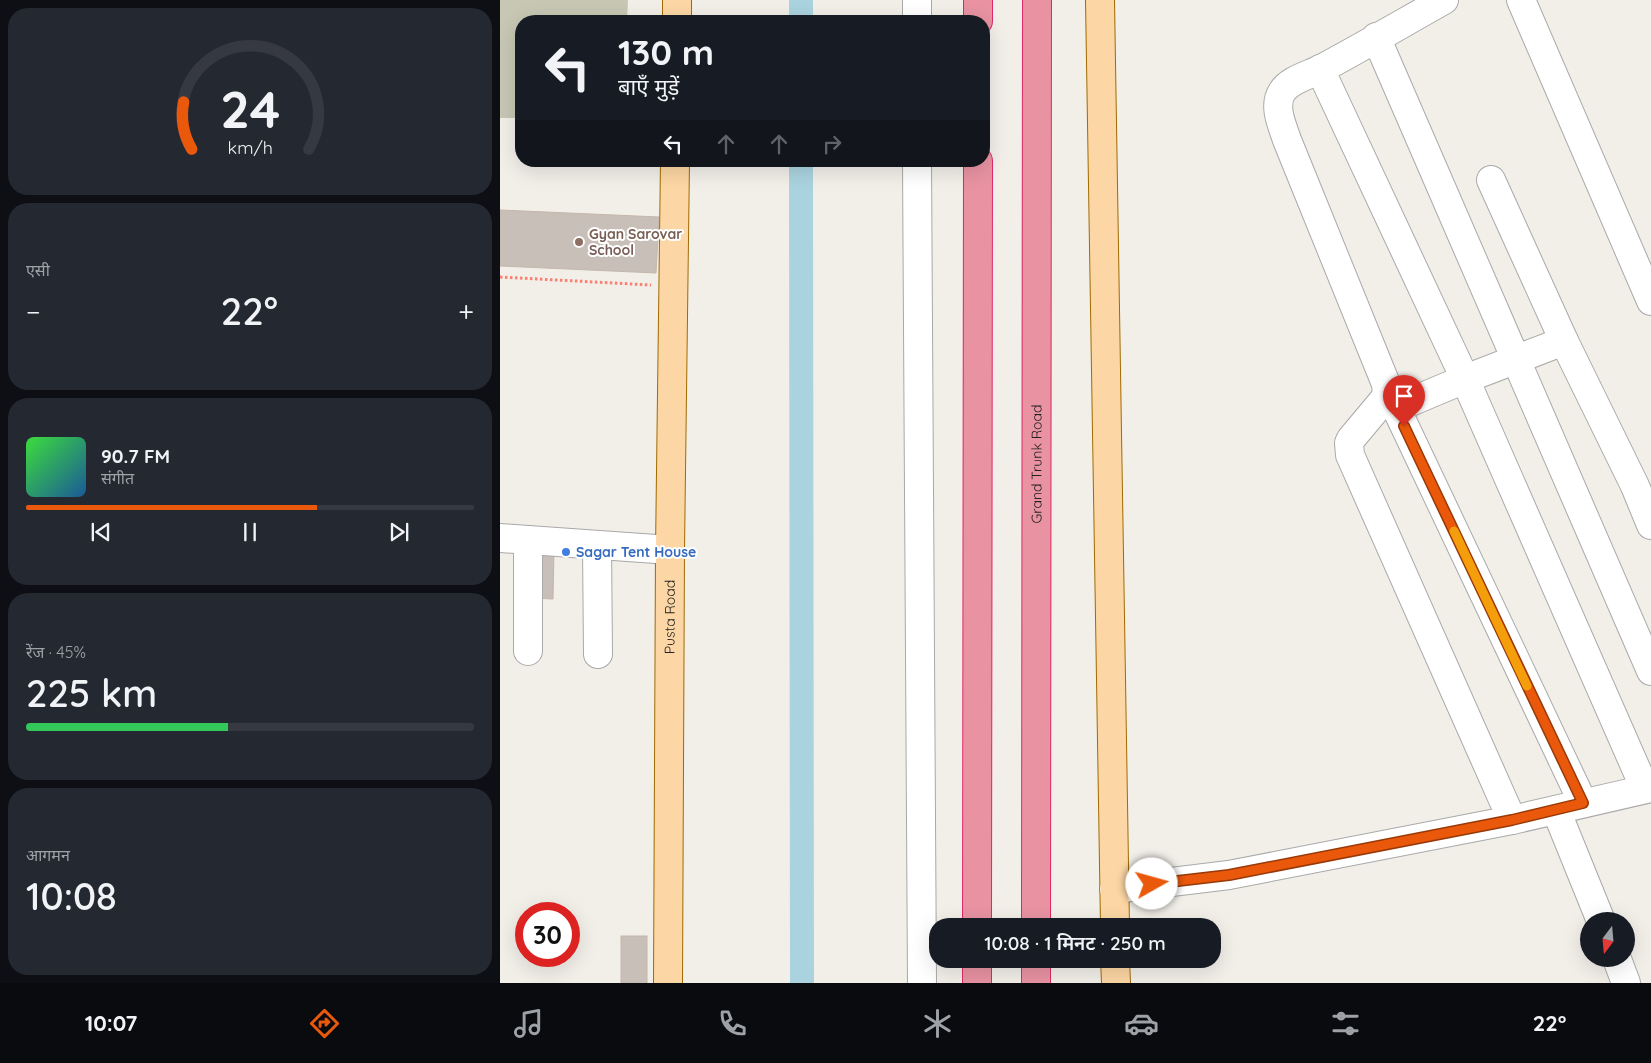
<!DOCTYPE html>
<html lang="hi">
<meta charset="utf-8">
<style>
body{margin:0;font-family:Quicksand,"Noto Sans Devanagari",sans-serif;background:#242831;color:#f1f3f6;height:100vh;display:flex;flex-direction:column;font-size:19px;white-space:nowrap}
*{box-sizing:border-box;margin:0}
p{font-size:16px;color:#9ea1a6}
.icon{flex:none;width:28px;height:28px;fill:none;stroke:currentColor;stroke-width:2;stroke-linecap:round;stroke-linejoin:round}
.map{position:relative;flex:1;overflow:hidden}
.panel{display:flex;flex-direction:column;gap:8px;padding:8px;background:#0d0f14;width:500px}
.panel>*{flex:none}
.hud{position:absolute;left:15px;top:15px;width:475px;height:152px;border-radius:20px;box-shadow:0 5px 20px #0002;background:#171b24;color:#f1f3f6;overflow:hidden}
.needle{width:32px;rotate:196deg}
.fabs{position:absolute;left:1080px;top:912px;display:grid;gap:10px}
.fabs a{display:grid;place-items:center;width:55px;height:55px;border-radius:50%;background:#171b24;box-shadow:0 5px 20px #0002;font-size:25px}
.speed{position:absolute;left:15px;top:902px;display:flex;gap:10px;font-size:25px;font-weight:700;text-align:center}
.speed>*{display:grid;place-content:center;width:65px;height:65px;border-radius:50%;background:#171b24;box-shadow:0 5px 20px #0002;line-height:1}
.speed .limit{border:8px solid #d22;background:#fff;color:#111}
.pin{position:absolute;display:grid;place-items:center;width:42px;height:42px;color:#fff;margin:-51px -21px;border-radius:50% 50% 50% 0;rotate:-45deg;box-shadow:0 0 5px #0007}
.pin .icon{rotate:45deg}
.me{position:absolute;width:55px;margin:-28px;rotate:83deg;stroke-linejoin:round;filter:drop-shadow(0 0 4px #0008)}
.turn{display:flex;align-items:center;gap:18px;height:105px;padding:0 20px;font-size:22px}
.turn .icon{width:65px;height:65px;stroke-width:2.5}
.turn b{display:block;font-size:35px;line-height:42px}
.lanes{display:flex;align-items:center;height:48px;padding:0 20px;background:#0003;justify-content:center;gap:25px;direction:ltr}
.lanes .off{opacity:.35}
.big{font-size:38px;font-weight:600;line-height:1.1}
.panel .card{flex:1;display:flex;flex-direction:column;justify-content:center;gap:8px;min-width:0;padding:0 18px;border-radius:20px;background:#242831}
.panel .dial{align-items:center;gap:0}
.dial svg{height:130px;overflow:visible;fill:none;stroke:#363941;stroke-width:7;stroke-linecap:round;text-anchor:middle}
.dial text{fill:#f1f3f6;stroke:none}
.song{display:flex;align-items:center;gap:15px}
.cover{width:60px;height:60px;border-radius:8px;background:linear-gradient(135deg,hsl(120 70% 55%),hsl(210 70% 35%))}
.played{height:5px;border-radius:2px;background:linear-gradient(90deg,#ea580c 65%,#363941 65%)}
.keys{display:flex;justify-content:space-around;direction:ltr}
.heat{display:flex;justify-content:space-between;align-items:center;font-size:28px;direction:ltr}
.charge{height:8px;border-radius:4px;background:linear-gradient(90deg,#34c759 45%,#363941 0)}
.trip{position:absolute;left:429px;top:918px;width:292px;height:50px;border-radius:20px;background:#171b24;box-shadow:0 5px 20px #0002;font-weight:600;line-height:50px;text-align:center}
.tabs{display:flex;height:80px;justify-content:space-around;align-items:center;background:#090b0e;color:#9ea1a6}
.tabs .icon{width:35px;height:35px}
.tabs .active{color:#ea580c}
.tabs b{font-size:22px;color:#f1f3f6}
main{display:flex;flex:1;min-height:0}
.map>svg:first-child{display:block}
.construction{fill:#c7c7b4}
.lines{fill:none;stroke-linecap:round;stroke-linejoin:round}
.canal{stroke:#aad3df;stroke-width:24}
.building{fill:#c7bfb8;stroke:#c4b6ab}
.minor-casing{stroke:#a9a9a9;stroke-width:30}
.major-casing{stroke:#a06b00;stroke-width:30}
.highway-casing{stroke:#dc2a67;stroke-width:30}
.path{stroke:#fa8072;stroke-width:3;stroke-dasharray:2.5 2.5;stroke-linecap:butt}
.minor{stroke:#fff;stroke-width:28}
.major{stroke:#fcd6a4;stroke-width:28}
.highway{stroke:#e892a2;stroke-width:28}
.route-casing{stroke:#983908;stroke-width:12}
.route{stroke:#ea580c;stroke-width:9}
.slow{stroke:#f59e0b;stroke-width:9}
.education-dot{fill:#8d6e63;stroke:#fff;stroke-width:2}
.shop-dot{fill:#3f7fe0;stroke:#fff;stroke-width:2}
.labels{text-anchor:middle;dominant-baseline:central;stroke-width:4;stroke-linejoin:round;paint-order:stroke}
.education-label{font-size:14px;font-weight:bold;fill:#785e54;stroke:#fff;text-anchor:start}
.street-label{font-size:14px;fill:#222;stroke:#fff}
.shop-label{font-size:14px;font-weight:bold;fill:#366cbe;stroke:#fff;text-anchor:start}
</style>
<main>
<section class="panel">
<div class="card dial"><svg viewBox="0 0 100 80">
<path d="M14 69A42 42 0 1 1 86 69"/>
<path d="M14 69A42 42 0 0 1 9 40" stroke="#ea580c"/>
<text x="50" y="56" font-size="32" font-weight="700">24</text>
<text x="50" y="72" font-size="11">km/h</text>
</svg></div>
<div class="card"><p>एसी</p>
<div class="heat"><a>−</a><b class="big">22°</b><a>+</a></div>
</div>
<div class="card">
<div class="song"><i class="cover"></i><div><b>90.7 FM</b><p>संगीत</p></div></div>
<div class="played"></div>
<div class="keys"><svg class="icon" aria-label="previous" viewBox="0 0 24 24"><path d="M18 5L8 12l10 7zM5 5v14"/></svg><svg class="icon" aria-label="pause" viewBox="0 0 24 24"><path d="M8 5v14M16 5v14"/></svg><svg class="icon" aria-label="next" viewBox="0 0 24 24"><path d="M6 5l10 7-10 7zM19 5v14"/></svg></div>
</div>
<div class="card"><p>रेंज · 45%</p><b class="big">225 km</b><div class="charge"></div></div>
<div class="card"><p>आगमन</p><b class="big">10:08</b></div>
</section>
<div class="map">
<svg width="1151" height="983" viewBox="0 0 1151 983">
<rect width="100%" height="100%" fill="#f2efe9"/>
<path class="construction" d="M0 0H128L127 21H21V118H0Z"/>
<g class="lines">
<g class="canal">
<path d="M301 0V21"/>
<path d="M301 161 302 983"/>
</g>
</g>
<g class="building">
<path d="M0 210 159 217 156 273 0 266Z"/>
<path d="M33 550H54L53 599 32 598Z"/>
<rect x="121" y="936" width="26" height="47"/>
</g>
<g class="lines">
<defs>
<g id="minor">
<path d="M417 0V21"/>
<path d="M944 0C903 23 862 47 821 69 809 75 789 80 782 92 773 106 782 125 787 140L886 384 887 396 851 439 849 443 850 455 1012 820"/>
<path d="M1021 0 1151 301"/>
<path d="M876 37 1151 671"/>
<path d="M820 69 965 379 1145 789"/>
<path d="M417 161 422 983"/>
<path d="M991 180 1064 341 1135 486 1151 525"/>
<path d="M888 391 1083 803"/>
<path d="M896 408 965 379 1064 341"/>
<path d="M0 538 170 550"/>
<path d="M97 545 98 654"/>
<path d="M28 651V540"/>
<path d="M1056 810 1101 921"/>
<path d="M614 889 729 875 1012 820 1151 788"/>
<path d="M1117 959 1126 983"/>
</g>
<g id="major">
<path d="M177 0V21"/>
<path d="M600 0 615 926"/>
<path d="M615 959 616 983"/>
<path id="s1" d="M168 983 170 550 175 161"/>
</g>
<g id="highway">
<path d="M478 21V0"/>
<path d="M477 926 478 161"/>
<path id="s2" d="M536 926 537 0"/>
<path d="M477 983V959"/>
<path d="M536 983V959"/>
</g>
</defs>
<use href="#minor" class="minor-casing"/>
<use href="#major" class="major-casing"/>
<use href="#highway" class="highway-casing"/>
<path class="path" d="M0 277 151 285"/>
<use href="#minor" class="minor"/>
<use href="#major" class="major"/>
<use href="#highway" class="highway"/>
</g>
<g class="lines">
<defs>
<path id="route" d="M652 884 729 875 1012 820 1083 803 904 426"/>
</defs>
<use href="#route" class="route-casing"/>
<use href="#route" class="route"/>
<path class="slow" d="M954 531 1027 686"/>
</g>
<circle class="education-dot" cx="79" cy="242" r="5"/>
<circle class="shop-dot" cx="66" cy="552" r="5"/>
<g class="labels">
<g class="education-label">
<text x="89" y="234">Gyan Sarovar<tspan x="89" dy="16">School</tspan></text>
</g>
<g class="street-label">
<text stroke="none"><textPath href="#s2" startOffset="462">Grand Trunk Road</textPath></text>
<text stroke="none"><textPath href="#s1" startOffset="366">Pusta Road</textPath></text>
</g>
<g class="shop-label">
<text x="76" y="552">Sagar Tent House</text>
</g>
</g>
</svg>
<div class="fabs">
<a><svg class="needle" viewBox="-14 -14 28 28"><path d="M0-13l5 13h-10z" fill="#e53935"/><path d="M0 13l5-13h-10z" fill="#9ea1a6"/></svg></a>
</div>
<div class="speed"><div class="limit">30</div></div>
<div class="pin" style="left:904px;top:426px;background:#d93025"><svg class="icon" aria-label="arrive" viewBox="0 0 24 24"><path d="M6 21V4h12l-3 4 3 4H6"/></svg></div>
<svg class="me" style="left:652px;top:884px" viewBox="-20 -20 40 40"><circle r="19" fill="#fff"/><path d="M0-13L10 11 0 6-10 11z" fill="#ea580c"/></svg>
<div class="trip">10:08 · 1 मिनट · 250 m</div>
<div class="hud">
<div class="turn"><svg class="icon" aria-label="left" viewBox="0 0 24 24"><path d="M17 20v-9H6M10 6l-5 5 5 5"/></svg><div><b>130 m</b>बाएँ मुड़ें</div></div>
<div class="lanes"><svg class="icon" aria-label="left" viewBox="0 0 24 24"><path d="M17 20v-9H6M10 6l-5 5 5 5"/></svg><svg class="icon off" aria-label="ahead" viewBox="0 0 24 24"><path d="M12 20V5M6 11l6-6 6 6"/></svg><svg class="icon off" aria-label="ahead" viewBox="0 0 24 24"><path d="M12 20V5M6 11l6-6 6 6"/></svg><svg class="icon off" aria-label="right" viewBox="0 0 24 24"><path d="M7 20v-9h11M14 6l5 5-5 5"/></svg></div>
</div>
</div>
</main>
<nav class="tabs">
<b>10:07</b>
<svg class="icon active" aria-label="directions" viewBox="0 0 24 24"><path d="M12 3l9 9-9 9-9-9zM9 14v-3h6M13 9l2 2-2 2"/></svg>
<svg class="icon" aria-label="music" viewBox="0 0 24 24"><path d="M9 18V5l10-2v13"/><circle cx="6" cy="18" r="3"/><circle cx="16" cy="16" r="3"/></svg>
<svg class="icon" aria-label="phone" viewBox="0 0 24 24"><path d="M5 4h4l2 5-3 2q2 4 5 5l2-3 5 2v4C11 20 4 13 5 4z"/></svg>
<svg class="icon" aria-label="climate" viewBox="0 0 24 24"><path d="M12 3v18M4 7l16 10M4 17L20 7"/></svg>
<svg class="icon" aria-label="car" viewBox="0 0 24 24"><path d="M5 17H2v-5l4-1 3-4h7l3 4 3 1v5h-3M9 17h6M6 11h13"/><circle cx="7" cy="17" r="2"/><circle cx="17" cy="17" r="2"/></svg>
<svg class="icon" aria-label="filters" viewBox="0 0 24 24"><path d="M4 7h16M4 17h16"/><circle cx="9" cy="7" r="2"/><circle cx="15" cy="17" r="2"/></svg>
<b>22°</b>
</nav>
